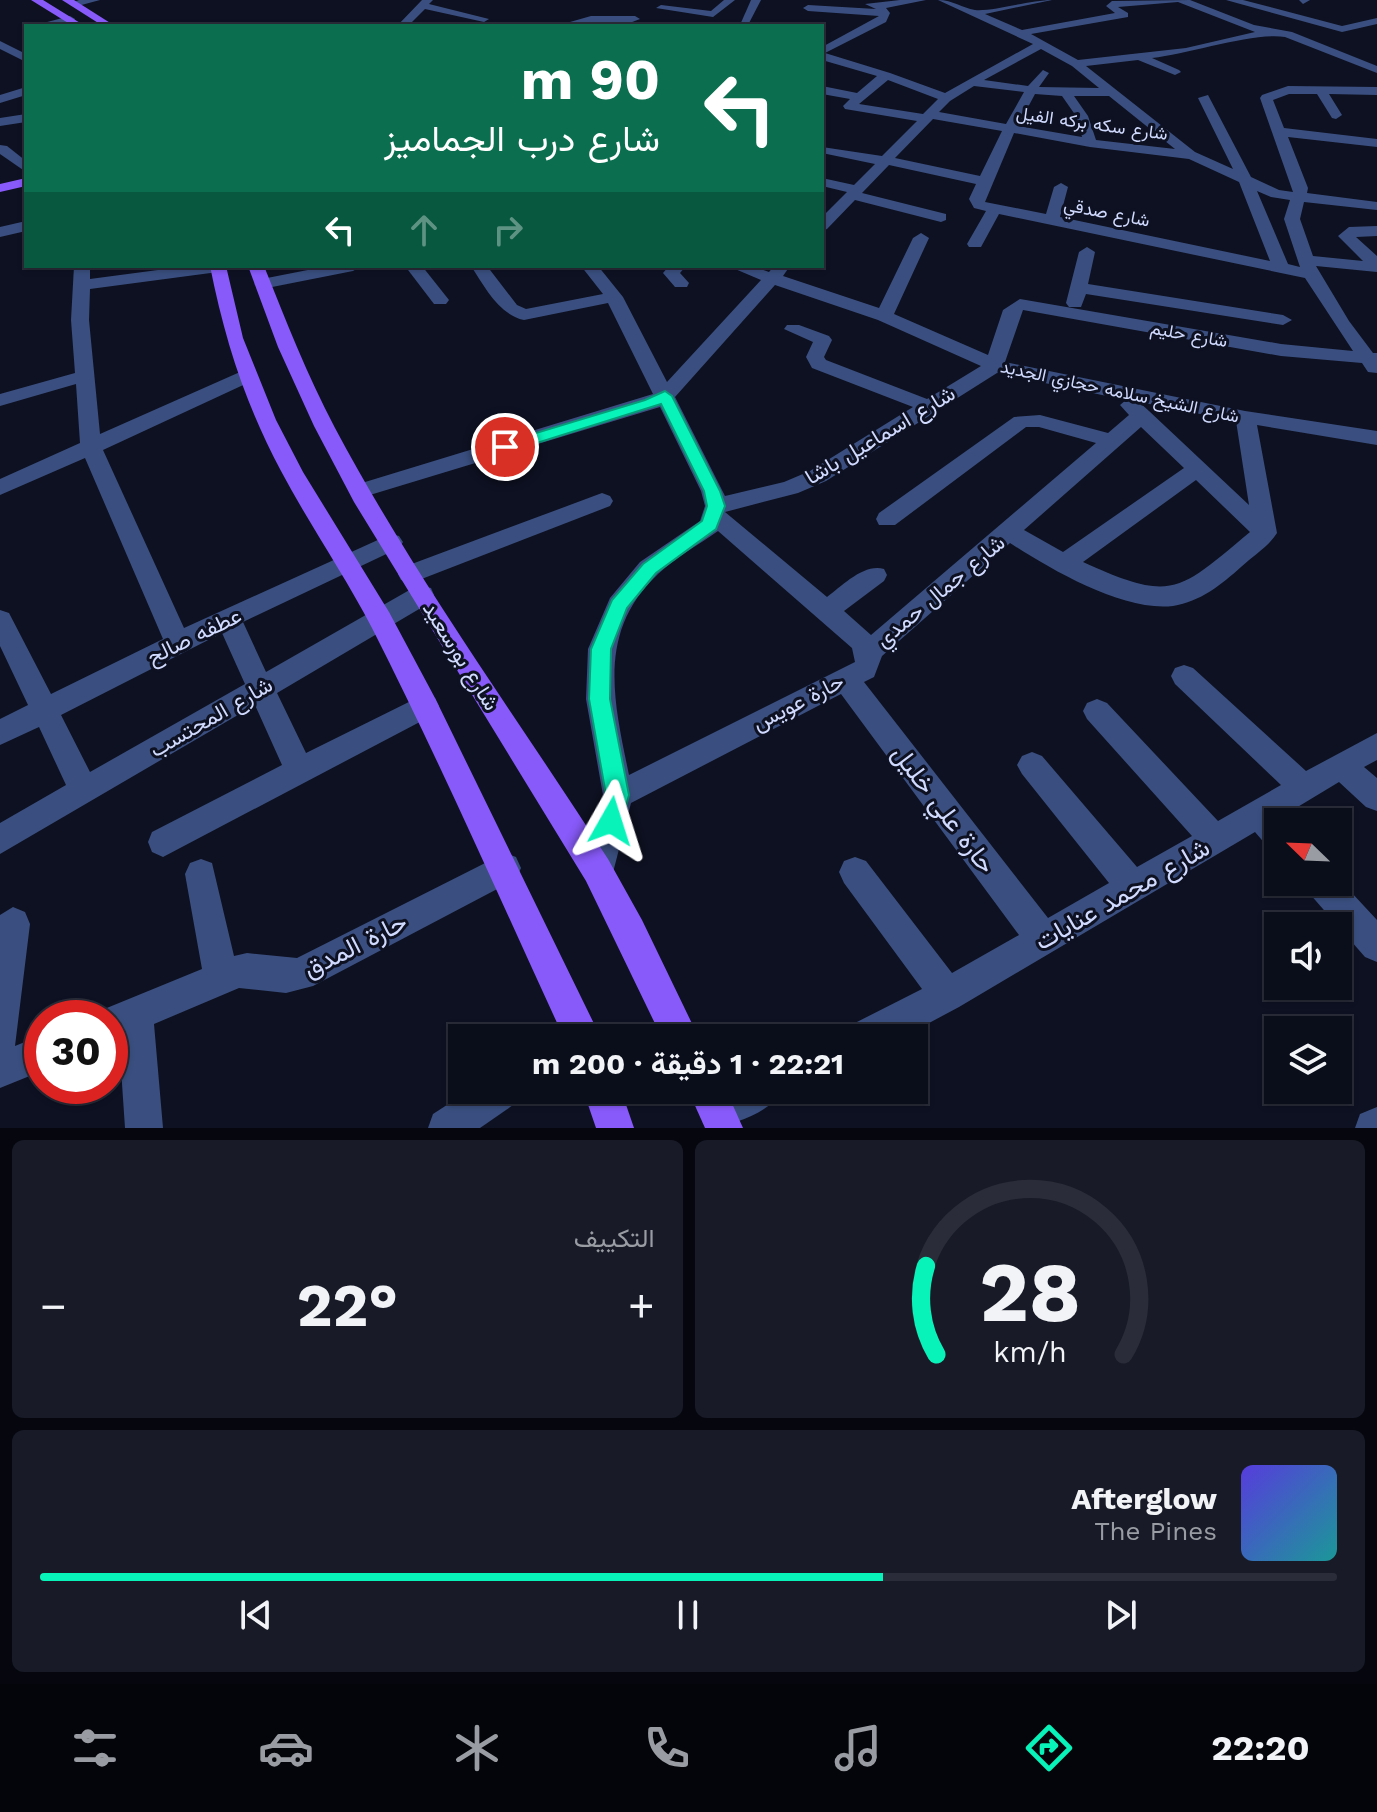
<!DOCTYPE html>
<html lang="ar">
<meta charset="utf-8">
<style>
body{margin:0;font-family:"Work Sans",Vazirmatn,sans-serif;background:#181b27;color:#f1f3f6;direction:rtl;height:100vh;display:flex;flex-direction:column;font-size:30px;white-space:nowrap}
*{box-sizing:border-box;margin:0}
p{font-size:26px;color:#999ca2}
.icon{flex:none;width:44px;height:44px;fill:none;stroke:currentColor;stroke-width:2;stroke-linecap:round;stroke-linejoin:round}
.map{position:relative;height:1128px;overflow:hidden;direction:ltr}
.panel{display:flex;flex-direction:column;gap:12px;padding:12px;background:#06070e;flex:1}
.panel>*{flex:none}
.banner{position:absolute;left:24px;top:24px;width:800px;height:244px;border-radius:0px;box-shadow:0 2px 6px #0004,0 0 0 2px #2a2d39;direction:rtl;background:#0b6e4f;color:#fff;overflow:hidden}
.needle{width:52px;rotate:293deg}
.fabs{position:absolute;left:1264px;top:808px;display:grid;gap:16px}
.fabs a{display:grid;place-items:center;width:88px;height:88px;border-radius:0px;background:#0a0d1a;box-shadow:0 2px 6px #0004,0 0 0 2px #2a2d39;font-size:40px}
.speed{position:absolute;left:24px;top:1000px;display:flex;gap:16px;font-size:40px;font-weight:700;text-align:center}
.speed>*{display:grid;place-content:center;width:104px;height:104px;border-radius:50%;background:#0a0d1a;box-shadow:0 2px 6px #0004,0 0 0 2px #2a2d39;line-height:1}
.speed .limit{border:12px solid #d22;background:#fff;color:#111}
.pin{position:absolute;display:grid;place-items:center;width:68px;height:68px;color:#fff;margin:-34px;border:4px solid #fff;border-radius:50%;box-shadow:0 2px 8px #0007}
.me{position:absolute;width:88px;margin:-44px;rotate:6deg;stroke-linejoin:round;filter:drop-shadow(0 0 6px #0008)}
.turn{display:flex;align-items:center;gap:28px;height:168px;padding:0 32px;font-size:36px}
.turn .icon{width:104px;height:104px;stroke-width:2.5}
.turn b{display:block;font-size:56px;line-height:68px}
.lanes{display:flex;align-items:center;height:76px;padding:0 32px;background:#0003;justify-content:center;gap:40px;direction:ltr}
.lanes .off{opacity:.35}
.big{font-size:60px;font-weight:700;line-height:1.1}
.panel .card{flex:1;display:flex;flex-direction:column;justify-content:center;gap:12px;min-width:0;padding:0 28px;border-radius:12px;background:#181b27}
.panel .dial{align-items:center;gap:0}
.dial svg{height:208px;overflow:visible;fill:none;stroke:#2a2d39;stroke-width:7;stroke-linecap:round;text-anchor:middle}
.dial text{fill:#f1f3f6;stroke:none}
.song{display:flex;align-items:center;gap:24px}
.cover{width:96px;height:96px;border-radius:12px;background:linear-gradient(135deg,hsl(250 70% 55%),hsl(180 70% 35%))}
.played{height:8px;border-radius:4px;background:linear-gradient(90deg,#07f3ba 65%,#2a2d39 65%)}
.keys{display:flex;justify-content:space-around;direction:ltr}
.heat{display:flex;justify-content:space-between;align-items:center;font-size:44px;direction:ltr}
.panel .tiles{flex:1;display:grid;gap:12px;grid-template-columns:1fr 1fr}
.card:last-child{grid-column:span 2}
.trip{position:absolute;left:448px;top:1024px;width:480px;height:80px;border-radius:0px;background:#0a0d1a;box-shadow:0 2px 6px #0004,0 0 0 2px #2a2d39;font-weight:700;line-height:80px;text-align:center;direction:rtl}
.tab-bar{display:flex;height:128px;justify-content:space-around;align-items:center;background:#04050a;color:#999ca2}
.tab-bar .icon{width:56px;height:56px}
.tab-bar .active{color:#07f3ba}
.tab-bar b{font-size:36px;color:#f1f3f6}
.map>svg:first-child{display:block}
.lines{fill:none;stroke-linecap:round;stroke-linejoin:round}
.minor{fill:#3a4f7f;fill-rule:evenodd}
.major{fill:#885afa;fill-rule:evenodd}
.route{fill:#07f3ba;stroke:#059e79;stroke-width:2}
.labels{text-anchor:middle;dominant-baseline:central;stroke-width:6;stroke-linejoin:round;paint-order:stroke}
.far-street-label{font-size:18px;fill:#d0dafe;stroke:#0e1122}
.street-label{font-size:22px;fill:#d0dafe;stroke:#0e1122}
.near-street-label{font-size:26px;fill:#d0dafe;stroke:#0e1122}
</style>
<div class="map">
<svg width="1377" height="1128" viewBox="0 0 1377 1128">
<rect width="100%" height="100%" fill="#0e1122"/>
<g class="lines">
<g class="minor">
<path d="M79 0H100L74 7 69 4Z"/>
<path d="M422 0H433L429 4 489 19 484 22 425 9 408 26H397Z"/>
<path d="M724 0H735L713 17 656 8 661 5 711 11Z"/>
<path d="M751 0H761L748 25H740Z"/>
<path d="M900 0H926L886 8 890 13 886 22 825 53 890 73 945 93 1033 44 938 0C953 0 962 8 975 10 991 12 1030 0 1052 0L985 14 1022 30 1115 13 1106 6 1112 1 1190 0 1254 25 1292 32 1377 66V73L1285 37C1254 32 1189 54 1152 58L1179 70 1181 72 1175 75 1138 60 1086 66 1195 152 1233 169 1198 98 1208 95 1251 177 1279 190 1293 192 1260 98 1262 95 1288 86 1377 87V95L1329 94 1342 115 1336 119 1332 118 1317 94H1289L1273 100 1284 128 1377 139V147L1288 137 1308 188 1307 193 1377 202V210L1304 202 1300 219 1313 256 1363 261 1338 236 1349 227 1377 226V236L1356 237 1377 256V272L1316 266 1349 321 1373 353H1377V373L1368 372 1362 363 1281 356 1023 310 1005 362 1245 411 1377 431V445L1257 425 1277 533C1269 546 1253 556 1241 567 1222 584 1200 602 1173 606 1123 612 1050 569 1010 543L882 656 874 677 864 682 1048 918 1109 883 1022 774 1017 765 1022 756 1032 752 1042 756 1137 867 1192 836 1087 719 1083 711 1087 703 1097 699 1107 703 1218 821 1281 785 1175 684 1171 676 1175 668 1184 665 1193 668 1306 771 1377 733V760L1364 767 1377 778V811L1366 807 1339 782 1281 817 1285 822H1278V850L1267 846 1255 832 959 1007 901 1038H846L851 1025 922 989 844 883 839 872 844 861 855 857 866 861 952 973 1019 935 841 694 631 803 610 884 599 888 588 884 583 873 603 795 586 699 588 649 610 598 640 562 700 521 705 506 701 491 660 407 360 498 352 496 349 491 352 486 653 394 608 303 524 320C498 314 485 287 471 266H487L517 305 526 309 603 294 581 266H598L623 297 667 382 761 280 728 266H752L769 272 774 266H790L783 276 879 308 913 238 921 233 929 238 894 314 988 355 1003 310 1020 299 1281 344 1353 351 1305 278 999 214 981 247H969L967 244 986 211 974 208 969 199 976 184 889 165 862 193 946 214V220L941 222 855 200 827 229 822 231V217L847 192 822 186V178L854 185 875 164 822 153V147L882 156 917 121 845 109 843 106 850 99 822 94V86L857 93 877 76 822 60V47L879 16 808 11 803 8 808 5 876 9 865 4ZM1178 2 1255 32 1186 48 1078 60 1031 34 1128 17V13L1118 7ZM1041 49 1072 66 1099 88 1039 87 1049 73 1043 70 1028 86 984 80ZM888 80 938 99 923 114 859 104ZM974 86 1024 92 1006 124 939 112 950 101ZM1035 94 1062 96 1076 116 1082 137 1018 126ZM1074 96H1109L1175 149 1096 140 1088 116ZM933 119 1002 131 980 176 895 158ZM1014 133 1090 147 1189 159 1239 182 1270 261 1060 217 1068 187 1061 183 1054 187 1046 214 985 202ZM1257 191 1271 197 1290 200 1284 219 1300 267 1288 264ZM775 285 878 320 981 366 927 399 826 360 824 357 832 340 829 336 799 325H787L784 329 813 342 806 357 812 368 913 407 810 471 784 482 725 496 675 397ZM997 373 1126 400 1120 405 1129 415 1108 433 1040 415 1014 417 879 513 876 519 879 525H895L1026 427H1039L1096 443 871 635 844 611 884 581 887 575 884 569C864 563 842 586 827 597L725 512 798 493 826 481ZM1139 402 1236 421 1249 505 1149 411ZM1141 427 1184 468 1063 552 1024 530ZM1196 480 1250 532C1178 592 1173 603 1083 562ZM718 531 852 648 855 662 629 775C614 702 596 632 658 574 675 558 698 545 718 531Z"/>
<path d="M1226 0H1243L1342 26 1377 18V24L1342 32Z"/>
<path d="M1299 0H1310L1303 4Z"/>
<path d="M70 16 75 19 74 21 32 26Z"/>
<path d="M591 16H635L640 19 627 24 585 23 588 26H575L570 22Z"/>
<path d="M0 41 26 54V62L0 49Z"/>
<path d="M26 87V95L0 103V95Z"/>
<path d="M26 114V122L0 126V118Z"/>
<path d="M0 145 7 146 26 161V172L0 154Z"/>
<path d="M26 221V231L0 237V227Z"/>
<path d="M1087 247 1095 252 1088 284 1283 315 1292 320 1283 325 1086 294 1081 307H1069L1066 303 1079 252Z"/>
<path d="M74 266H90V279L188 266 226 267 218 272 90 289 89 320 100 434 240 372 247 370 257 376 254 380 103 450 184 628 391 534 399 536 403 542 399 548 243 622 266 672 413 588 422 586 431 588 434 595 431 602 277 693 306 753 425 694 435 698 439 706 435 714 163 857 152 852 148 842 152 832 282 765 255 705 0 854V823L66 785 39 727 0 745V719L28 705 0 646V610L9 613 51 694 163 639 85 458 0 495V479L80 443 76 384 0 406V394L75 373 71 320ZM222 633 245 684 90 772 61 715Z"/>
<path d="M328 266H361L353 271 262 289 254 284 262 279Z"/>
<path d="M405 266H422L449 300 446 304H434Z"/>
<path d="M669 266H686L680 273 689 283 687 287H675L663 273Z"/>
<path d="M602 493 610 496 613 501 610 506 419 580 410 583 401 580 398 574 401 568Z"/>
<path d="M505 853 516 857 521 868 516 879 313 986 286 993 239 988 154 1024 163 1128H125L119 1039 110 1043V1018H95L97 1012 202 969 185 874 190 863 201 859 212 863 234 956 247 953 297 958Z"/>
<path d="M1338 878 1377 920V962L1365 957 1309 893 1304 882H1338Z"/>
<path d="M13 907 25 912 30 924 15 1046 42 1035V1071L0 1088V915Z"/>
<path d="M470 1090H522L516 1103 480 1128H428L433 1114Z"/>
<path d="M724 1090H782C772 1112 730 1128 706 1126L700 1113 706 1100Z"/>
<path d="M1377 1107V1128H1355L1360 1114Z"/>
</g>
<g class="major">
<path d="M31 0H43L85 26H73Z"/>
<path d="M62 0H74L115 26H103Z"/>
<path d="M26 178V186L0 192V184Z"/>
<path d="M210 266H226L243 338 276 420 303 472 389 612 435 698 601 1038H564C501 901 440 762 372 628 344 574 309 524 281 471 245 403 225 341 210 266Z"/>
<path d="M248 266H264C286 321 307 375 335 428 415 578 516 716 608 859L642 920 699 1038H662L586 881 354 502 314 426 278 347Z"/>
<path d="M583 1090H621L634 1128H596Z"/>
<path d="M688 1090H726L743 1128H705Z"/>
</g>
</g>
<path class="route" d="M665 391 672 396 720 491 725 506 716 529 656 573 627 608 611 649 610 699 629 795 620 829 611 832 603 829 600 821 606 795 589 699 591 649 612 600 643 564 702 521 707 506 704 491 661 404 505 453 497 447 500 444 645 400Z"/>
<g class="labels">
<g class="far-street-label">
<text transform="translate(1092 123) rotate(8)">شارع سكه بركه الفيل</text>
<text transform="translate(1107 212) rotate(11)">شارع صدقي</text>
<text transform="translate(1189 334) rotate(10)">شارع حليم</text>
<text transform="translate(1120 391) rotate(12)">شارع الشيخ سلامه حجازي الجديد</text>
</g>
<g class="street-label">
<text transform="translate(880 435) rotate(-31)">شارع اسماعيل باشا</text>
<text transform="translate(940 591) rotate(-40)">شارع جمال حمدي</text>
<text transform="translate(194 636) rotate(-26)">عطفه صالح</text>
<text transform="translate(461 656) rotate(58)">شارع بورسعيد</text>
<text transform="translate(798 702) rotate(-27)">حارة عويس</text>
<text transform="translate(211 717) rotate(-30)">شارع المحتسب</text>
</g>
<g class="near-street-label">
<text transform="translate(944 809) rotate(53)">حارة علي خليل</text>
<text transform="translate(1122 894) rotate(-30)">شارع محمد عنايات</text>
<text transform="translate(355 945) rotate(-27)">حارة المدق</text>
</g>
</g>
</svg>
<div class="fabs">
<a><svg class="needle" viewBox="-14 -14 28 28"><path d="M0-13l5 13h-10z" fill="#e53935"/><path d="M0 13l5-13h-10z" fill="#999ca2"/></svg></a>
<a><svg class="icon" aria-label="sound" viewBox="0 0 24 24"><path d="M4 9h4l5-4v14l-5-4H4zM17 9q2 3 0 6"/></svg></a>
<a><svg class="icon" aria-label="layers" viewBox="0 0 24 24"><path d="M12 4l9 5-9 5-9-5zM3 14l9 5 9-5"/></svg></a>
</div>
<div class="speed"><div class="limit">30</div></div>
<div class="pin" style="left:505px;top:447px;background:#d93025"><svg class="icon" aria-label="arrive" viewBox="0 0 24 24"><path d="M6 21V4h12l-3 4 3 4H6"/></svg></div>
<svg class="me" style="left:611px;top:821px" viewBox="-20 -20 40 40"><path d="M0-17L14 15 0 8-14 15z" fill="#07f3ba" stroke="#fff" stroke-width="4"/></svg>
<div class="trip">22:21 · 1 دقيقة · 200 m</div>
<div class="banner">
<div class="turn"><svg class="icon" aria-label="left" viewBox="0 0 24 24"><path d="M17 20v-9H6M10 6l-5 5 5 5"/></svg><div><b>90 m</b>شارع درب الجماميز</div></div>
<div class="lanes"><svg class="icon" aria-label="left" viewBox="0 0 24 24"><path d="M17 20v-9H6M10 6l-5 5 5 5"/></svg><svg class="icon off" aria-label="ahead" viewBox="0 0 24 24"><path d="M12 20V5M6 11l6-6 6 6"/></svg><svg class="icon off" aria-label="right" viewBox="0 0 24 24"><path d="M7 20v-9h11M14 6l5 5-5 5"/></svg></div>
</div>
</div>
<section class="panel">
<div class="tiles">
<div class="card dial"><svg viewBox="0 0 100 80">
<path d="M14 69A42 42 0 1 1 86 69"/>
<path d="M14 69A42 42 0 0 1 10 35" stroke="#07f3ba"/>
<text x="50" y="56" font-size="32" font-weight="700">28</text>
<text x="50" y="72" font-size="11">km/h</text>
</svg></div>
<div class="card"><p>التكييف</p>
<div class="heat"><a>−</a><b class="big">22°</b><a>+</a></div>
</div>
<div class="card">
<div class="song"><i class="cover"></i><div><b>Afterglow</b><p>The Pines</p></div></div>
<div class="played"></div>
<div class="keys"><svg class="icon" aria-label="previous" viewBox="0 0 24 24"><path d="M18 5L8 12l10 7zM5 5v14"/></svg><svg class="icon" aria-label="pause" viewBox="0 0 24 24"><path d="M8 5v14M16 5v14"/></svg><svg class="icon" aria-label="next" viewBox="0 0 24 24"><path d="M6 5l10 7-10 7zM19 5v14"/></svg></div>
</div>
</div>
</section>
<nav class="tab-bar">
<b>22:20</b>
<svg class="icon active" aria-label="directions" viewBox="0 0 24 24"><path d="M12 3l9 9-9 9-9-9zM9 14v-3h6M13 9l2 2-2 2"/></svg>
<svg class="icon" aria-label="music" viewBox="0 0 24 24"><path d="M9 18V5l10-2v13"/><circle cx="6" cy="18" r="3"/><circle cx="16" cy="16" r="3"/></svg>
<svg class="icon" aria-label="phone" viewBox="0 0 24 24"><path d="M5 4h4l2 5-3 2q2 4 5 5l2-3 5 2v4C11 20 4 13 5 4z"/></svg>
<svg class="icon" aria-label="climate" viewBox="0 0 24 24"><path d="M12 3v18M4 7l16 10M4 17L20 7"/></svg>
<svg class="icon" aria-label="car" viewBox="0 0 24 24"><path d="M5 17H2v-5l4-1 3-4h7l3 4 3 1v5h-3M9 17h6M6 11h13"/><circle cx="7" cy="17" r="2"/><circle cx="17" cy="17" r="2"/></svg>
<svg class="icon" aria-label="filters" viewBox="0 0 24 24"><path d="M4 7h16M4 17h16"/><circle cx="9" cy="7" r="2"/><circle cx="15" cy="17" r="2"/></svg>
</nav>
